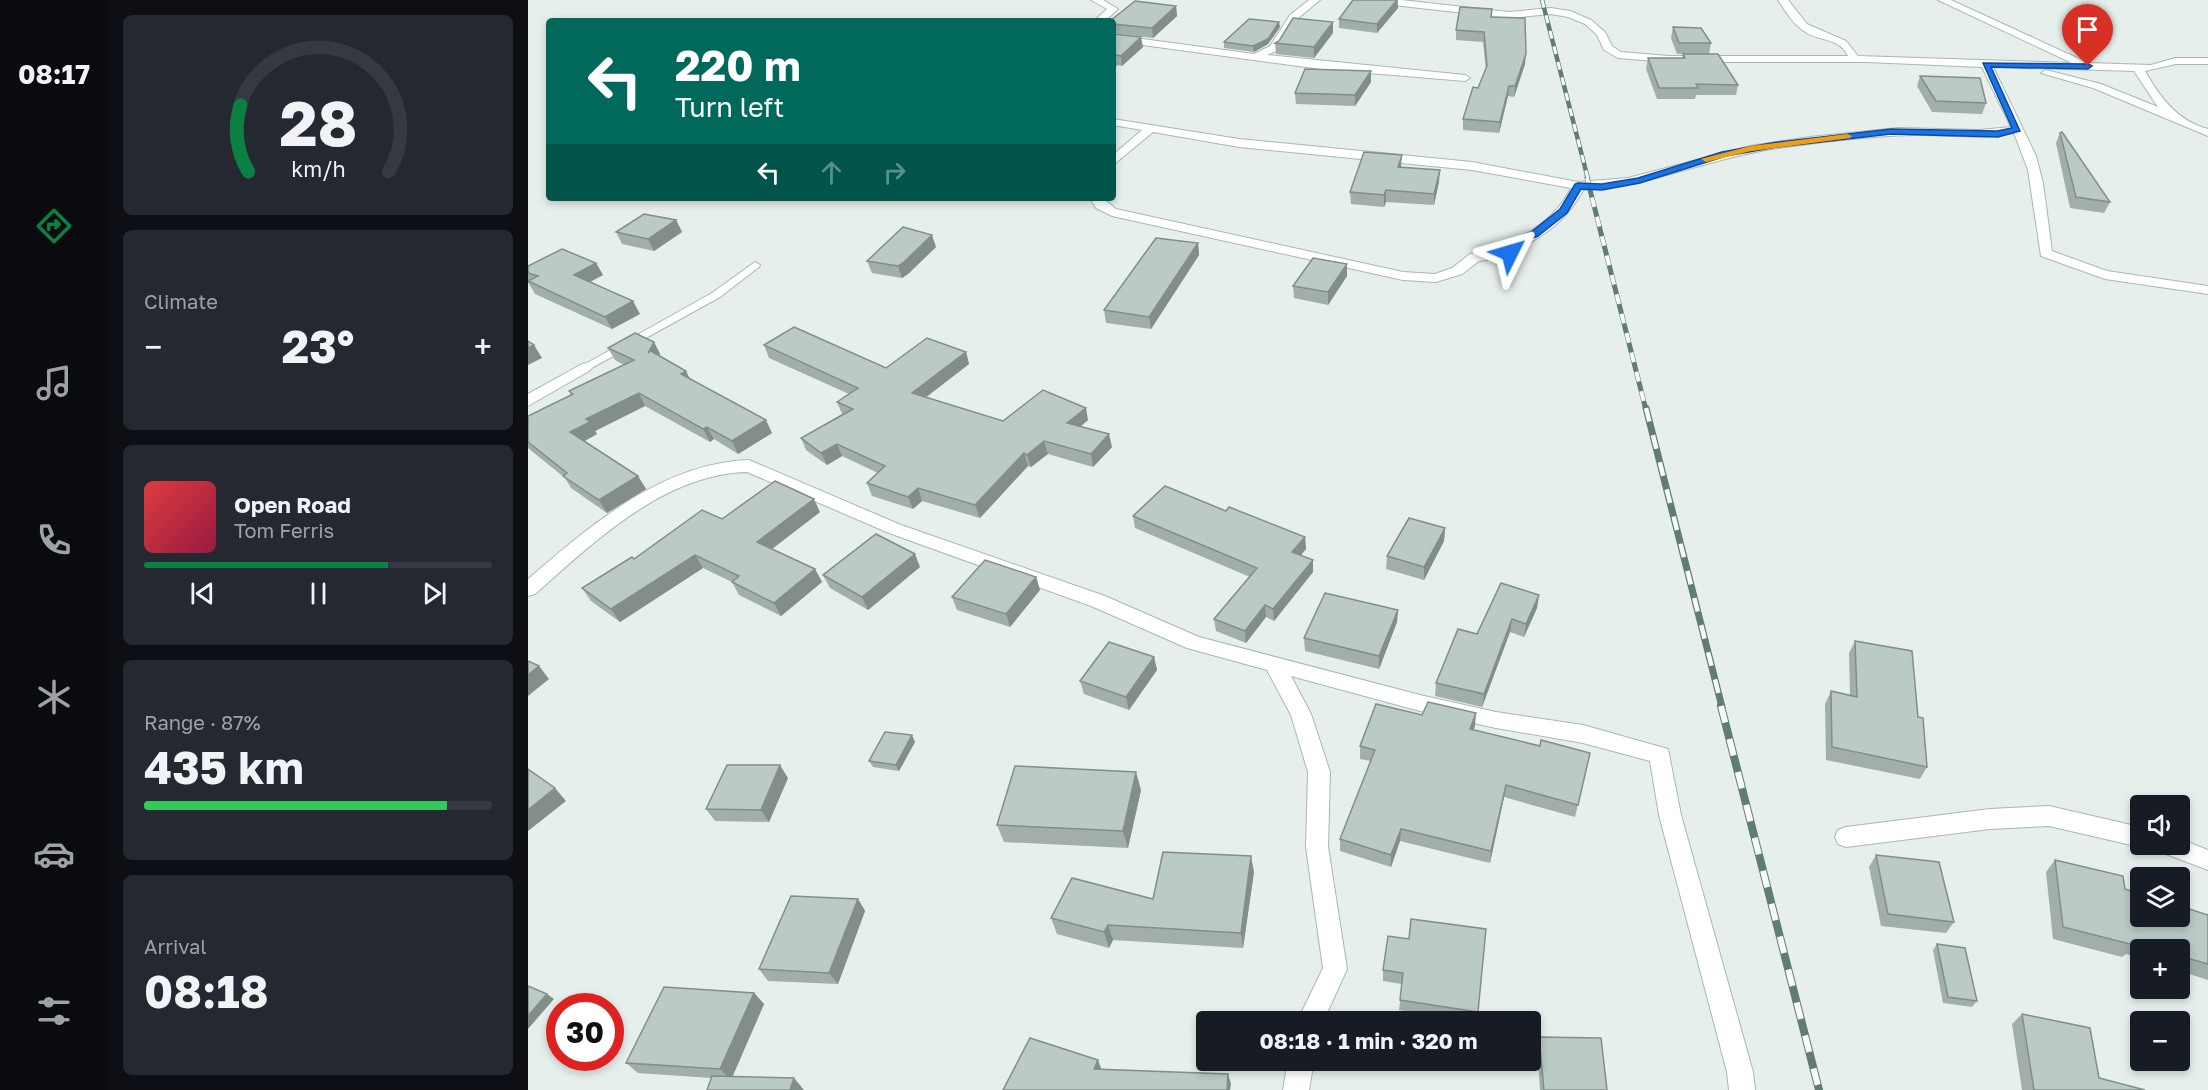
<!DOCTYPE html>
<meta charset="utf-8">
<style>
body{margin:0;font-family:"Golos Text",sans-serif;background:#242831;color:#f1f3f6;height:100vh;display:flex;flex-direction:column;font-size:22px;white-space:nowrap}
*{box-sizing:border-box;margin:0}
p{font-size:20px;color:#9ea1a6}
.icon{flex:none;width:33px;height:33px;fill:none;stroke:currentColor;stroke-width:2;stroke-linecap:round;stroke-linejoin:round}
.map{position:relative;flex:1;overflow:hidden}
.drawer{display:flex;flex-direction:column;gap:15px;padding:15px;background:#0d0f14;width:420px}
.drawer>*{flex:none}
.hud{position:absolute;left:18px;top:18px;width:570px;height:183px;border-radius:6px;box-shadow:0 3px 9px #0003;background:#00695c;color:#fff;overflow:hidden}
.controls{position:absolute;left:1602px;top:795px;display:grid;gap:12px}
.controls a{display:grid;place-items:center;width:60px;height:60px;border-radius:6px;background:#171b24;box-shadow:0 3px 9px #0003;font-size:30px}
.speed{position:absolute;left:18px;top:993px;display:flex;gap:12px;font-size:30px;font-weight:700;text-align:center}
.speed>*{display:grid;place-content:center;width:78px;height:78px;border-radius:50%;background:#171b24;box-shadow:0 3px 9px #0003;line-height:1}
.speed .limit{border:9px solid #d22;background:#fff;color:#111}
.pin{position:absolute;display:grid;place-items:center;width:51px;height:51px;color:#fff;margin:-62px -26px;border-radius:50% 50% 50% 0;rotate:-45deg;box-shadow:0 0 6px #0007}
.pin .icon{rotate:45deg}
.me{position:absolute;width:66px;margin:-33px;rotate:50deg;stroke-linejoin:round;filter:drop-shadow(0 0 4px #0008)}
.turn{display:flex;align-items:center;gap:21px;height:126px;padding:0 30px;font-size:27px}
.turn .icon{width:78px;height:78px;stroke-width:2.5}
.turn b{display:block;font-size:42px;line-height:51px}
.lanes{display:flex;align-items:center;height:57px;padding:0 30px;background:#0003;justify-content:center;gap:30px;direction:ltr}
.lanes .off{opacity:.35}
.big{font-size:45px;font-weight:700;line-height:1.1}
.drawer .widget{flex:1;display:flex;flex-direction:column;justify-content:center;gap:9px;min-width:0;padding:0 21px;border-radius:9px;background:#242831}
.drawer .dial{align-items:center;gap:0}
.dial svg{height:156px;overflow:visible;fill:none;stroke:#363941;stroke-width:7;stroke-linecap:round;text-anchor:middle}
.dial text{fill:#f1f3f6;stroke:none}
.song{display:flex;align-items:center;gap:18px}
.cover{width:72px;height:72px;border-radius:9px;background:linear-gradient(135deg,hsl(0 70% 55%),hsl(340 70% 35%))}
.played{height:6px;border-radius:3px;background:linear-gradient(90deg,#0b8043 70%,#363941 70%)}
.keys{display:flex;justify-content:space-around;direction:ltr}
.heat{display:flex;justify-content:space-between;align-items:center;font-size:33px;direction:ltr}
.charge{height:9px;border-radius:4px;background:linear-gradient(90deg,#34c759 87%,#363941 0)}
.trip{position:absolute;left:668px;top:1011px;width:345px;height:60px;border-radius:6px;background:#171b24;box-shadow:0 3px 9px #0003;font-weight:700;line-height:60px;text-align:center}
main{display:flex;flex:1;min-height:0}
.tab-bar{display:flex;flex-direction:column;width:108px;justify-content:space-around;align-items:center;background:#090b0e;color:#9ea1a6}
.tab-bar .icon{width:42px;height:42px}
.tab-bar .active{color:#0b8043}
.tab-bar b{font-size:27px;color:#f1f3f6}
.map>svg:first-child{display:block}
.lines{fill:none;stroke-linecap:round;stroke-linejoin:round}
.lane-casing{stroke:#a8b8b2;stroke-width:2}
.street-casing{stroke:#a8b8b2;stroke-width:2}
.lane{fill:#fff;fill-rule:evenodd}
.street{fill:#fff;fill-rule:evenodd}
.rail-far3-casing{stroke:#5f7d75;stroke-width:4.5}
.rail-far2-casing{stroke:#5f7d75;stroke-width:5}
.rail-far1-casing{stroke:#5f7d75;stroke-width:7}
.rail-casing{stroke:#5f7d75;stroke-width:8}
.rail-far3{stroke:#f7fbf9;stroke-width:3;stroke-dasharray:8;stroke-linecap:butt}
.rail-far2{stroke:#f7fbf9;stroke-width:4;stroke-dasharray:10;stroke-linecap:butt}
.rail-far1{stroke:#f7fbf9;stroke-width:4.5;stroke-dasharray:14;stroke-linecap:butt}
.rail{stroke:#f7fbf9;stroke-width:6;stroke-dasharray:17;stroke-linecap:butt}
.wall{fill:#a1aea9}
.shaded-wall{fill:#838d89}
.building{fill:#bbcac4;stroke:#838d89;stroke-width:1.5}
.route{fill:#1a73e8;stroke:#114b97;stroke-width:1.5}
.slow{fill:#f59e0b}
</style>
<main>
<nav class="tab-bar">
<b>08:17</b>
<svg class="icon active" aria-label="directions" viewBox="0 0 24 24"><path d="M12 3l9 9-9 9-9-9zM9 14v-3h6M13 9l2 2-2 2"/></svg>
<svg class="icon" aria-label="music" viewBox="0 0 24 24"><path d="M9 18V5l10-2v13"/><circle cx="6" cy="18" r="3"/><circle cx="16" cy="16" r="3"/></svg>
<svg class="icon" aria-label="phone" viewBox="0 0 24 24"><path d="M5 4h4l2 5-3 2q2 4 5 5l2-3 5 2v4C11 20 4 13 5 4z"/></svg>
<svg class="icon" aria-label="climate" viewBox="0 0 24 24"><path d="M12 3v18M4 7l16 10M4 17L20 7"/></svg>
<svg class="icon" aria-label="car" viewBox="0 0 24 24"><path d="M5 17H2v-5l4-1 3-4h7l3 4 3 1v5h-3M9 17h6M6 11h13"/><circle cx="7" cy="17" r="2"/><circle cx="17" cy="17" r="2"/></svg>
<svg class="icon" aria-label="filters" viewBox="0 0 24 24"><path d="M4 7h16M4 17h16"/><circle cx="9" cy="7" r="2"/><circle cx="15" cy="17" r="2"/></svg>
</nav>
<section class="drawer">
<div class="widget dial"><svg viewBox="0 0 100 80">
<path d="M14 69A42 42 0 1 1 86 69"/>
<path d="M14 69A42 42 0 0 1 10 35" stroke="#0b8043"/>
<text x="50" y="56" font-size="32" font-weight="700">28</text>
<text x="50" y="72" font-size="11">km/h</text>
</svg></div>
<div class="widget"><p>Climate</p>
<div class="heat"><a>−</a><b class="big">23°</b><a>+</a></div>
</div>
<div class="widget">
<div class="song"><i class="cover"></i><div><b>Open Road</b><p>Tom Ferris</p></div></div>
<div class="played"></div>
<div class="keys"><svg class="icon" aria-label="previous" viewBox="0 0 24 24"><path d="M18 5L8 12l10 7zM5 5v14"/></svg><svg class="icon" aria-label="pause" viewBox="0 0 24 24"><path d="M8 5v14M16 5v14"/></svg><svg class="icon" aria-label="next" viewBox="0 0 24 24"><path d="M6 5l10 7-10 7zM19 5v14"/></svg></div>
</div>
<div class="widget"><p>Range · 87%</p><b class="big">435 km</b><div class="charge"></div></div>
<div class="widget"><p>Arrival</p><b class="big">08:18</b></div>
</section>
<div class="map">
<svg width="1680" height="1090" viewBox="0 0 1680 1090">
<rect width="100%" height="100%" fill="#e6efeb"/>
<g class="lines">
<defs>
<path id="lane" d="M227 262 232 265 231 267 192 297 60 370H52L50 368 184 293Z"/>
<g id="street">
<path d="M563 0H575L590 9 577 21H566L579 9Z"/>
<path d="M781 0H792L769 19 750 50 739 55 937 75 942 78 937 81 793 69 585 41V35L726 54 742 46 762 15Z"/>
<path d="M842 0H873L981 12 1023 8 1042 11 1063 20 1077 32 1084 46 1093 52 1140 56H1320C1313 39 1293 41 1279 33 1266 26 1258 12 1250 0H1260L1279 24 1318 41 1330 56 1544 63 1410 0H1423L1560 63 1623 65 1647 58H1680V64H1648L1617 71C1632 97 1649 121 1680 129V136L1565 88 1513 73 1518 70 1573 84 1630 107 1606 71 1465 67 1508 156 1515 183 1524 251 1579 271 1680 286V294L1577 279 1513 256 1500 170 1486 133C1453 140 1420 134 1386 135 1341 136 1295 142 1250 148 1184 157 1122 187 1055 190 1046 208 1030 225 1013 236 1002 243 994 244 987 256L951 261 934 274 908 282 875 280 584 216 568 208 562 198H574L588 209 875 272 907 274 924 268 942 254 977 250C984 238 993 237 1004 230 1020 220 1034 206 1043 188L944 170 711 147 625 132 585 165V155L614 130 585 125V119L711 139 944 162 1050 182 1100 178 1222 146 1282 137 1370 128 1452 130 1483 127 1454 67 1339 62H1140L1090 58 1076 50 1069 35 1057 24 1040 17 1023 14 981 18 847 3Z"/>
<path d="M56 363 64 368 61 371 0 406V394Z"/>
<path d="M221 460 373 525 577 596 671 637 892 695 968 712 1055 725 1140 749 1153 815 1225 1072 1227 1090H1201L1199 1072 1131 815 1122 761 1055 743 968 728 892 711 763 676 783 714 802 772 800 847 819 969 795 1022H769L795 968 778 847 780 772 763 715 739 670 659 648 563 606 361 533 219 472C136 474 66 542 7 594L0 596V579C63 525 134 463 221 460Z"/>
<path d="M1521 806 1612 827V844H1619L1612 847 1521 826 1462 829 1318 847 1310 844 1307 837 1310 830 1318 827 1462 809Z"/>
<path d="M1652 839 1680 850V870L1630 851 1627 844H1652Z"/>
<path d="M760 1060H786L781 1090H755Z"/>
</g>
</defs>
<use href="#lane" class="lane-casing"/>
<use href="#street" class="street-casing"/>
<use href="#lane" class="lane"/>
<use href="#street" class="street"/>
<defs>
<path id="rail-far3" d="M1014 0 1060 179"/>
<path id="rail-far2" d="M1059 178 1118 410"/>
<path id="rail-far1" d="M1118 408 1194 707"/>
<path id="rail" d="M1193 706 1291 1090"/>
</defs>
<use href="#rail-far3" class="rail-far3-casing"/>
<use href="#rail-far2" class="rail-far2-casing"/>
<use href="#rail-far1" class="rail-far1-casing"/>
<use href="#rail" class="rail-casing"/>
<use href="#rail-far3" class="rail-far3"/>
<use href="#rail-far2" class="rail-far2"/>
<use href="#rail-far1" class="rail-far1"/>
<use href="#rail" class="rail"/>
</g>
<g class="wall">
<path d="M825 0H870V8L849 33 811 28V19Z"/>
<path d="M648 6 649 16 625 38 585 33V21Z"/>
<path d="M964 17 997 64 986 97 980 96 971 133 935 130V119L958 70 955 42 928 40V30Z"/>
<path d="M805 22V33L786 58 748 54 747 43Z"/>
<path d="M752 27 740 44 726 52 696 48V42Z"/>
<path d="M1145 27 1183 43 1181 54 1210 85 1208 95H1168L1167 99H1129L1118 69 1120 58H1154L1155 54H1149L1143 38Z"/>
<path d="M585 34 615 47 594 66 589 65 585 68Z"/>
<path d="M1392 76 1458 103 1454 114 1404 112 1389 86Z"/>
<path d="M843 82 827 106 768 104 767 93Z"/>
<path d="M1532 133 1582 202 1576 213 1542 208 1528 143Z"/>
<path d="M873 167 911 182 906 205 858 202 856 207 823 204 822 192Z"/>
<path d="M148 220 154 232 126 251 94 244 88 232Z"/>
<path d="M670 243 671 255 623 329 578 323 576 310Z"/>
<path d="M408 247 380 274 374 278 344 273 339 261Z"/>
<path d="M68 263 75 275 62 282 112 314 84 329 7 294 1 284 0 283V266Z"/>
<path d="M819 276 800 305 766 298 765 286Z"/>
<path d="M126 342 132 354 131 356 162 379 244 433 210 454 186 439 182 442 117 406 67 431 69 434 56 441 110 476 118 489 79 513 43 488 37 478 0 448V416L43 395 41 391 96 365 87 360 80 348Z"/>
<path d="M236 345 358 368 438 352 441 364 398 397 475 421 560 420 553 426 584 447 565 467 520 454 503 467 500 466 452 518 394 501 385 509 344 496 339 483 350 473 314 456 299 465 278 450 273 438 314 414 309 402 321 394 241 358Z"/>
<path d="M698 511 777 537 778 549 773 555 785 572 746 621 738 617 718 643 688 631 686 619 722 577 607 528 605 516Z"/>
<path d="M292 512 244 549 287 569 294 582 253 616 211 595 204 582 175 568 92 622 63 601 54 588 106 559 194 519Z"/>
<path d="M917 528 916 541 896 580 858 569 859 556Z"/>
<path d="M392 567 340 610 302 588 295 575Z"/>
<path d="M508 577 512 590 482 627 429 610 424 597Z"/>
<path d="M1011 595 1009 608 996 637 982 632 954 707 907 696 908 683 949 634Z"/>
<path d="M870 610 869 622 851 669 777 651 776 638Z"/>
<path d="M1327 641 1390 717 1399 767 1392 779 1298 760 1297 704 1303 691 1322 695 1321 653Z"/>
<path d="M626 657 629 670 601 710 556 694 552 681Z"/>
<path d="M894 715 947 726 945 730 1012 746 1062 753 1047 817 976 797 962 863 872 841 863 867 812 851V839L843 761 832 759V746Z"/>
<path d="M387 742 371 771 345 767 341 761Z"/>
<path d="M260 778 241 822 187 821 178 809Z"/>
<path d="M613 790 600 848 476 842 469 825Z"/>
<path d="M1348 855 1426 922 1418 933 1353 926 1341 867Z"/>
<path d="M1527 860 1597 889 1680 915V980L1652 971V950H1612V958L1598 954 1594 957 1525 939 1518 872Z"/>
<path d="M726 872 715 948 585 940 581 948 529 934 523 918 625 899Z"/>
<path d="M330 899 337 911 310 984 240 981 231 969Z"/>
<path d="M881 939 950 1012 949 1022H942L871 1010 874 984 855 981V970Z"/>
<path d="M1409 944 1449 1001 1444 1007 1415 1003 1405 950Z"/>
<path d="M226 993 236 1004 204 1077 183 1078 110 1073 98 1063Z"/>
<path d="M1494 1014 1571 1078 1617 1090H1494L1484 1024Z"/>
<path d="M1011 1037 1079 1090H1012L1009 1047Z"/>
</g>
<g class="shaded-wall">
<path d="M869 0 870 8 849 33V24Z"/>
<path d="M648 6 649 16 625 38 624 28Z"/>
<path d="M751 22 752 27 740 44 726 52 725 46Z"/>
<path d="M805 22V33L786 58V47Z"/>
<path d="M613 37 615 47 594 66 593 56Z"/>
<path d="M998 54 997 64 986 97 987 86Z"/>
<path d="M587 55 589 65 585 68V57Z"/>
<path d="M843 71V82L827 106V95Z"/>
<path d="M981 86 980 96 971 133 972 122Z"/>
<path d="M874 155 873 166 870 179V167Z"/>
<path d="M912 170 911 182 906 205V194Z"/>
<path d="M858 190V202L856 207V195Z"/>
<path d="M148 220 154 232 126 251 120 239Z"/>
<path d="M404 235 408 247 380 274 374 278 370 266Z"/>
<path d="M670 243 671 255 623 329 621 317Z"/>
<path d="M68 263 75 275 52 287 46 275Z"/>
<path d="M819 264V276L800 305V292Z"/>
<path d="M105 301 112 314 84 329 77 317Z"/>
<path d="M126 342 132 354 126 366 120 353Z"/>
<path d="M6 345 14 358 0 365V348Z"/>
<path d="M438 352 441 364 388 405 384 393Z"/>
<path d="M158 371 164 383 153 374Z"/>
<path d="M111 393 117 406 67 431 69 434 50 445 42 432 58 419Z"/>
<path d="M558 408 560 420 542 435 539 423Z"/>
<path d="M238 420 244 433 210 454 204 441Z"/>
<path d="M179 427 186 439 182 442 175 429Z"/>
<path d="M581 434 584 447 565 467 563 454Z"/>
<path d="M516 441 520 454 503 467 499 455Z"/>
<path d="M309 444 314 456 299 465 293 453Z"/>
<path d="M496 453 500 466 452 518 447 505Z"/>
<path d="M110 476 118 489 79 513 71 500Z"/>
<path d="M390 488 394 501 385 509 380 497Z"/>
<path d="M286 499 292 512 236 555 229 542Z"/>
<path d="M917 528 916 541 896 580V567Z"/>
<path d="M777 537 778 549 765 564 764 552Z"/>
<path d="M387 554 392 567 340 610 334 597Z"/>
<path d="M167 555 175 568 92 622 83 609Z"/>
<path d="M785 560V572L746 621 745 609Z"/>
<path d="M287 569 294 582 253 616 246 603Z"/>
<path d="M508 577 512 590 482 627 478 614Z"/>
<path d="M1011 595 1009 608 996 637 998 624Z"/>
<path d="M737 605 738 617 718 643 717 631Z"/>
<path d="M870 610 869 622 851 669V656Z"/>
<path d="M984 619 982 632 954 707 956 694Z"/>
<path d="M626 657 629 670 601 710 598 697Z"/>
<path d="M11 666 21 679 0 696V675Z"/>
<path d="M948 713 947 726 941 742 942 729Z"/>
<path d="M384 735 387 742 371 771 368 765Z"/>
<path d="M252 765 260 778 241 822 233 810Z"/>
<path d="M608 772 613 790 600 848 595 831Z"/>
<path d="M978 785 976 797 962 863 963 851Z"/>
<path d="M27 788 38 801 0 831V810Z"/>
<path d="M873 829 872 841 863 867V855Z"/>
<path d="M723 856 726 872 715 948 713 933Z"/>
<path d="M330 899 337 911 310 984 301 973Z"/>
<path d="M580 925 585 940 581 948 576 932Z"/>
<path d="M226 993 236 1004 203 1080 192 1069Z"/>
<path d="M19 994 26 999 0 1029V1016Z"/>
<path d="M570 1060 574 1071 566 1069Z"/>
<path d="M700 1074 703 1084 702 1090H699Z"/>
<path d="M266 1078 276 1090H262Z"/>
</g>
<g class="building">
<path d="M825 0H869L849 24 811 19Z"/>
<path d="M607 1 648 6 624 28 585 24V21H582Z"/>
<path d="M932 7 964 9 963 17 997 18 998 54 987 86H981L972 122 935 119 945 87 950 88 959 66 956 32 928 30Z"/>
<path d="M765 18 805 22 786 47 747 43 751 41Z"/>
<path d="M721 19 751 22 740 39 725 46 696 42Z"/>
<path d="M1145 27 1173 28 1183 43H1151Z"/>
<path d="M585 34 613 37 593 56 587 55 585 57Z"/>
<path d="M1155 54H1190L1210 85 1168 84 1170 88H1131L1120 58H1157Z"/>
<path d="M777 69 843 71 827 95 767 93Z"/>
<path d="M1392 76 1452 78 1458 103 1408 101Z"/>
<path d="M1534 132 1582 202 1548 197 1532 133Z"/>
<path d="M836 152 874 155 870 167 912 170 906 194 858 190 856 195 822 192Z"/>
<path d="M116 214 148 220 120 239 88 232Z"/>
<path d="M375 227 404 235 376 262 370 266 339 261Z"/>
<path d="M628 238 670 243 621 317 576 310Z"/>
<path d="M34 249 68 263 46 275 105 301 77 317 0 281 10 276 0 273V266Z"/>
<path d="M785 258 819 264 800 292 765 286Z"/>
<path d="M266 327 358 368 399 338 438 352 384 393 475 421 515 390 558 408 539 423 581 434 563 454 516 441 499 455 496 453 447 505 390 488 380 497 339 483 357 466 309 444 293 453 273 438 325 409 309 402 330 388 236 345Z"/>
<path d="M107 333 126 342 120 353 123 351 158 371 153 374 238 420 204 441 179 427 175 429 111 393 58 419 62 422 42 432 110 476 71 500 35 476 39 473 0 442V416L45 394 41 391 106 360 80 348Z"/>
<path d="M0 341 6 345 0 348Z"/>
<path d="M247 481 286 499 229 542 287 569 246 603 204 582 211 576 167 555 83 609 54 588 104 557 106 559 174 510 194 519Z"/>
<path d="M637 486 698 511 701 507 777 537 764 552 785 560 745 609 737 605 717 631 686 619 729 568 605 516Z"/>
<path d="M881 518 917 528 896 567 859 556Z"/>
<path d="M348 534 387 554 334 597 295 575Z"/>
<path d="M457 560 508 577 478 614 424 597Z"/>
<path d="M973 583 1011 595 998 624 984 619 956 694 908 683 930 629 949 634Z"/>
<path d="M797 593 870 610 851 656 776 638Z"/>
<path d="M1327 641 1384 651 1390 717 1395 718 1399 767 1304 747 1303 691 1329 697Z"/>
<path d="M581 642 626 657 598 697 552 681Z"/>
<path d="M0 661 11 666 0 675Z"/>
<path d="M900 702 948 713 942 729 1012 746 1013 740 1062 753 1050 805 978 785 963 851 873 829 863 855 812 839 847 750 832 746 848 704 894 715Z"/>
<path d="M357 732 384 735 368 765 341 761Z"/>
<path d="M199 765H252L233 810 178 809Z"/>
<path d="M487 766 608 772 595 831 469 825Z"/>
<path d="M0 769 27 788 0 810Z"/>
<path d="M635 852 723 856 713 933 580 925 576 932 523 918 544 878 625 899Z"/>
<path d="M1348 855 1411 862 1426 922 1360 914Z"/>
<path d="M1527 860 1595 876 1597 889 1612 894V916H1652V906L1680 915V964L1652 956V950H1632L1605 941 1606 945 1535 927Z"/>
<path d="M263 896 330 899 301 973 231 969Z"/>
<path d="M883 919 958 929 950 1012 872 1000 875 973 855 970 860 936 881 939Z"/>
<path d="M1409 944 1437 948 1449 1001 1420 997Z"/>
<path d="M0 986 19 994 0 1016Z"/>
<path d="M136 987 226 993 192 1069 98 1063Z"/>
<path d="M1494 1014 1562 1028 1571 1078 1617 1090H1506Z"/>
<path d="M1011 1037 1073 1038 1079 1090H1016Z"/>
<path d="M502 1038 570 1060 566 1069 700 1074 699 1090H475Z"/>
<path d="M184 1076 266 1078 262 1090H179Z"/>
</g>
<path class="route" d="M1455 63 1560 64 1564 66 1560 69 1463 67 1492 131 1470 137 1363 134 1249 147 1198 156 1112 183 1074 190 1053 189 1039 213 1010 236 992 243 986 255 977 253 985 239 1003 232 1032 209 1047 184 1050 183 1074 184 1110 178 1194 152 1249 142 1363 129 1469 131 1484 128Z"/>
<path class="slow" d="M1319 134 1324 136 1322 138 1223 151 1178 162 1173 159 1223 146Z"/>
</svg>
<div class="controls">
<a><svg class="icon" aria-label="sound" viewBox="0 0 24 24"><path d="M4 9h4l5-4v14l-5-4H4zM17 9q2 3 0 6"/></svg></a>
<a><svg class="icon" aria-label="layers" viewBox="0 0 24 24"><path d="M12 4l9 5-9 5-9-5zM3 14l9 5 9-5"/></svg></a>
<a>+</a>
<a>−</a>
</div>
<div class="speed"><div class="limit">30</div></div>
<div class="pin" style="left:1560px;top:66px;background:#d93025"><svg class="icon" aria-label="arrive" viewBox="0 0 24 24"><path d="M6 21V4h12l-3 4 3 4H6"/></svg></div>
<svg class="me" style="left:982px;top:253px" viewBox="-20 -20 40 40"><path d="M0-17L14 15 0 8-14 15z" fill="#1a73e8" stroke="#fff" stroke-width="4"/></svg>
<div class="trip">08:18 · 1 min · 320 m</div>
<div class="hud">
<div class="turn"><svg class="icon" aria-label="left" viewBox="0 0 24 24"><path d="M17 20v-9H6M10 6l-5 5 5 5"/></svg><div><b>220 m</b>Turn left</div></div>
<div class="lanes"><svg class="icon" aria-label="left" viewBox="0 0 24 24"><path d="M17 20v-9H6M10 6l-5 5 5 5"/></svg><svg class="icon off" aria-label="ahead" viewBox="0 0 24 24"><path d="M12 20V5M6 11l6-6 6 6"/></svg><svg class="icon off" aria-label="right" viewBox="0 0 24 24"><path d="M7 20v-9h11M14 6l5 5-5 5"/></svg></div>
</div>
</div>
</main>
